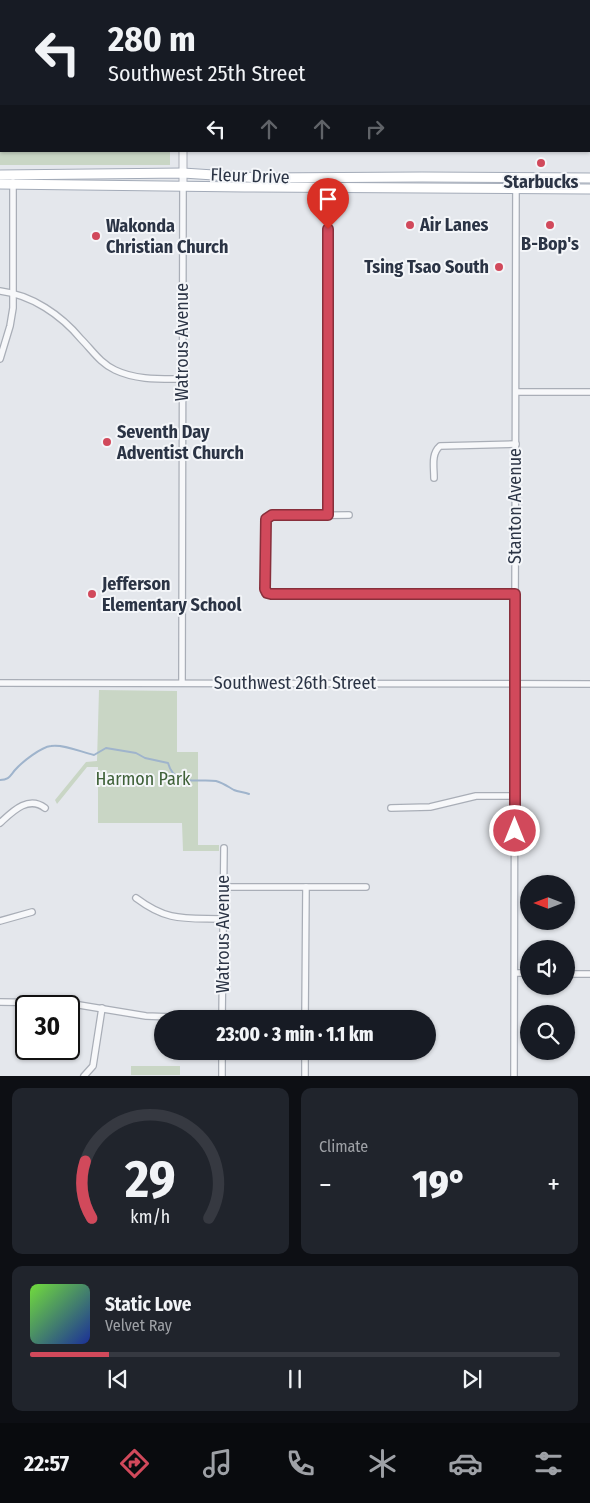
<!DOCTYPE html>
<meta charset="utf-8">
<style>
body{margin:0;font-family:"Fira Sans Condensed",sans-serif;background:#20242c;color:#f1f3f6;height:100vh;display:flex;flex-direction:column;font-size:19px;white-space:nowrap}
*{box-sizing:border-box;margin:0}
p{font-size:16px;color:#9ea1a6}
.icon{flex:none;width:28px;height:28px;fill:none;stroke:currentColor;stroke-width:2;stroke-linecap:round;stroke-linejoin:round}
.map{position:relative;height:1076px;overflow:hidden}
.panel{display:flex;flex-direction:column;gap:12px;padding:12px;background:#0d0f14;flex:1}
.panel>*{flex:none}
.banner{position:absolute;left:0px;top:0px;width:590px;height:152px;box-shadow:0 1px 4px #0004;background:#171b24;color:#f1f3f6;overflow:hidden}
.needle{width:32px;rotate:270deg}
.fabs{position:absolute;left:520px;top:875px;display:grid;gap:10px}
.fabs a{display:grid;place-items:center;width:55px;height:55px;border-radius:50%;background:#171b24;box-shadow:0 1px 4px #0004;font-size:25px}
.speed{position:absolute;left:15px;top:995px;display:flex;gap:10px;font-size:25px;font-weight:700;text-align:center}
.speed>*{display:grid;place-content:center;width:65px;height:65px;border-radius:50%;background:#171b24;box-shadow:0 1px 4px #0004;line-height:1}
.speed .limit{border:2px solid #111;border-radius:8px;background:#fff;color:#111}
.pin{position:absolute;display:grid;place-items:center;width:42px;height:42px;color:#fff;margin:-51px -21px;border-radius:50% 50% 50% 0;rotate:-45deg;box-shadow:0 0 5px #0007}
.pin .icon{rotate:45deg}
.me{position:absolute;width:55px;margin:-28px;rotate:0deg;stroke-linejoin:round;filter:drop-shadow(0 0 4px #0008)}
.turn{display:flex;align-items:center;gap:18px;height:105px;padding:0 25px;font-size:22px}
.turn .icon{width:65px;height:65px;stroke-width:2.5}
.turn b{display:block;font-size:35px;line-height:42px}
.lanes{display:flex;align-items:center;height:48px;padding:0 25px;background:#0003;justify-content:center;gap:25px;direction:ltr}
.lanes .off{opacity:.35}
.big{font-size:38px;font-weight:800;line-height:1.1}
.panel .widget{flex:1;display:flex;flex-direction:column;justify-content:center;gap:8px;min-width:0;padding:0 18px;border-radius:10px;background:#20242c}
.panel .dial{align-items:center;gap:0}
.dial svg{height:130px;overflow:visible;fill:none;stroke:#363941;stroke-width:7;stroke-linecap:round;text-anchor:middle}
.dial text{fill:#f1f3f6;stroke:none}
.song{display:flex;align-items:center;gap:15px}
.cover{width:60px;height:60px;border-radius:8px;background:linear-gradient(135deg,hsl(100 70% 55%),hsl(230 70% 35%))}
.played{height:5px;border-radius:2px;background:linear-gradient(90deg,#d1495b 15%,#363941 15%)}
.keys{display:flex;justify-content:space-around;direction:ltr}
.heat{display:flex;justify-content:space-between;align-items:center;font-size:28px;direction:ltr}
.panel .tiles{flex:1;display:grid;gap:12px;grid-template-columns:1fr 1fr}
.widget:last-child{grid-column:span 2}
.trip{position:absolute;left:154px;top:1010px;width:282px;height:50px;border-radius:25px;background:#171b24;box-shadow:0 1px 4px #0004;font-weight:800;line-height:50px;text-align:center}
.tabs{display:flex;height:80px;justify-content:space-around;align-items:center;background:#090b0e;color:#9ea1a6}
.tabs .icon{width:35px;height:35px}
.tabs .selected{color:#d1495b}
.tabs b{font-size:22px;color:#f1f3f6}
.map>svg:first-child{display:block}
.green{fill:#c9d6c5}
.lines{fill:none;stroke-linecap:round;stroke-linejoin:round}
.stream{stroke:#9fb4cc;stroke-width:2}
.minor-casing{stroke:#a9aeb7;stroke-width:8}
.tertiary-casing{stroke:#a9aeb7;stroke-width:9}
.primary-casing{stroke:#a3abb8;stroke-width:11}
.minor{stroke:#f7f8fa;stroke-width:5.5}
.tertiary{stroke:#f7f8fa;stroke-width:7}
.primary{stroke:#fff;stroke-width:9}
.route-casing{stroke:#882f3b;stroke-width:12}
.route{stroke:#d1495b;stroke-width:9}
.poi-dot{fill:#d1495b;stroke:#f4f6f9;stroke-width:2}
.labels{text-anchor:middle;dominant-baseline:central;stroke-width:4;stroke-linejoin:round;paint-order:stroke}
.street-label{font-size:18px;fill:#2b3445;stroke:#f4f6f9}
.poi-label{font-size:18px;font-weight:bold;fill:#2b3445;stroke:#f4f6f9;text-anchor:start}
.park-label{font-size:18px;fill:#3f6138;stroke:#f4f6f9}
</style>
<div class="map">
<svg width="590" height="1076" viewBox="0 0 590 1076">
<rect width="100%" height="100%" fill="#e4e7ec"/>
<g class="green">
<path d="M0 0H171L1 1V151H170V165H0Z"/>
<path d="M99 690 177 691V752H198V845H219V851H183L182 823H98V767H87L57 804 55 800 86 762 97 761Z"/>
<rect x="131" y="1066" width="49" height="9"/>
</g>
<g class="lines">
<path class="stream" d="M0 780C9 780 10 776 15 770 22 762 41 747 51 746 64 744 81 752 94 755L106 748 136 753 145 758 168 763C175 788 198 778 216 781 223 783 227 786 234 790 238 792 244 792 249 794"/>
<defs>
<g id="minor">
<path d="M0 291C32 295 61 315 81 339 92 350 100 363 115 370 136 380 159 379 182 379"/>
<path d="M0 359 10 326 13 308V182"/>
<path d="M516 392H590"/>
<path d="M434 478C434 466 431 454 440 446L516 444"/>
<path d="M328 515V177"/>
<path d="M349 515 269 516 265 522V589L267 593 271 595 515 594"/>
<path d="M0 683 590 684"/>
<path d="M182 683 183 187"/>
<path d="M391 808 430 807 476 796H515"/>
<path d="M0 823C12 812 28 795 45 808"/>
<path d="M223 887H366"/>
<path d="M136 898C168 922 184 918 223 919"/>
<path d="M0 921 32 912"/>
<path d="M515 973H529"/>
<path d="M566 974H590"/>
<path d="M0 1002 67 1003 146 1016 172 1017 222 1016"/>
<path d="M222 1019 224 848"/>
<path d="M305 1019 306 887"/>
<path d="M84 1076 93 1066 102 1008"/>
<path d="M222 1076V1051"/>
<path d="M305 1076V1051"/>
<path d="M514 1076 516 177"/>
</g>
<g id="tertiary">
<path d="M183 1V0"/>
<path d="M183 151V187"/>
</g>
<g id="primary">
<path d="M0 175 183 173 260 178 422 177 590 178"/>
<path d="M0 184 245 187 590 189"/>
</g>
</defs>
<use href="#minor" class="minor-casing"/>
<use href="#tertiary" class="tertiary-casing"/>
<use href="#primary" class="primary-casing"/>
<use href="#minor" class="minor"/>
<use href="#tertiary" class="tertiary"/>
<use href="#primary" class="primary"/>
</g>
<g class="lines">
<defs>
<path id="route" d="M328 229V515H272L266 519 265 589 267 593 271 594H515V831"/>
</defs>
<use href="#route" class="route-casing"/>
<use href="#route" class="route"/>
</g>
<g class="poi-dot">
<circle cx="541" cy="163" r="5"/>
<circle cx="410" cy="225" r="5"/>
<circle cx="550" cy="225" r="5"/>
<circle cx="96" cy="236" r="5"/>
<circle cx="499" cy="267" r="5"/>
<circle cx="107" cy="442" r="5"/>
<circle cx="92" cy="594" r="5"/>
</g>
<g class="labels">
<g class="street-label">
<text transform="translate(250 176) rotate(2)">Fleur Drive</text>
<text transform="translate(182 342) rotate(-90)">Watrous Avenue</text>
<text transform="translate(515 506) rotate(-90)">Stanton Avenue</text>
<text x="295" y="683">Southwest 26th Street</text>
<text transform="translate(223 934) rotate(-90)">Watrous Avenue</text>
</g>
<g class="poi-label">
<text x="541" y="182" text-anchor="middle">Starbucks</text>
<text x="420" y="225">Air Lanes</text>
<text x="106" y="226">Wakonda<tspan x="106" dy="21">Christian Church</tspan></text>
<text x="550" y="244" text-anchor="middle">B-Bop's</text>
<text x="489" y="267" text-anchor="end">Tsing Tsao South</text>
<text x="117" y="432">Seventh Day<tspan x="117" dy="21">Adventist Church</tspan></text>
<text x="102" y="584">Jefferson<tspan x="102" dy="21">Elementary School</tspan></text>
</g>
<g class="park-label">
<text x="143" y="779">Harmon Park</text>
</g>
</g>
</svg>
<div class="fabs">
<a><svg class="needle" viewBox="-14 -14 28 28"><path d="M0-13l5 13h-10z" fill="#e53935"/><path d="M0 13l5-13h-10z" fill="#9ea1a6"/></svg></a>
<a><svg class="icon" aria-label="sound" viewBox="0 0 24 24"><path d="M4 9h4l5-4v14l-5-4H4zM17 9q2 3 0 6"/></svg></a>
<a><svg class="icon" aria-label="search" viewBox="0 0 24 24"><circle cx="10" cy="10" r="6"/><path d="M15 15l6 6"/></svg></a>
</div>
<div class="speed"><div class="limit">30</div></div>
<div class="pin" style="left:328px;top:229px;background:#d93025"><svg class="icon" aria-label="arrive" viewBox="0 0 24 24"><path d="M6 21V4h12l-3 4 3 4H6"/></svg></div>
<svg class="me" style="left:515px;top:831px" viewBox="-20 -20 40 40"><circle r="17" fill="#d1495b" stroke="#fff" stroke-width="3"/><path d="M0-11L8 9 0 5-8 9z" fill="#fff"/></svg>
<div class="trip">23:00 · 3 min · 1.1 km</div>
<div class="banner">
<div class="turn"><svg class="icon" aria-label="left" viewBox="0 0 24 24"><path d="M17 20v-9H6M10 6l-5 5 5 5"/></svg><div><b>280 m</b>Southwest 25th Street</div></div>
<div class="lanes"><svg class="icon" aria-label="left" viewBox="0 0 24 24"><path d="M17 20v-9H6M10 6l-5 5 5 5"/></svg><svg class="icon off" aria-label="ahead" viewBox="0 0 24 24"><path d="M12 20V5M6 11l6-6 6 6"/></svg><svg class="icon off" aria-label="ahead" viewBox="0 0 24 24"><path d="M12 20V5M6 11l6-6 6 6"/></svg><svg class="icon off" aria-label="right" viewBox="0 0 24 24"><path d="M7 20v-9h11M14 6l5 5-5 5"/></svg></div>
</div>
</div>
<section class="panel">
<div class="tiles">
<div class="widget dial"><svg viewBox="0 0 100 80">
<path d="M14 69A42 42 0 1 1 86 69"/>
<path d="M14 69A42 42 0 0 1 10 34" stroke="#d1495b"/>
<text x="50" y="56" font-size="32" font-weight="700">29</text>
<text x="50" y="72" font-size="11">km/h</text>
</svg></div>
<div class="widget"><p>Climate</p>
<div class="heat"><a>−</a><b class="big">19°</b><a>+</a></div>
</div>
<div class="widget">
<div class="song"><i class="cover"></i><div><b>Static Love</b><p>Velvet Ray</p></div></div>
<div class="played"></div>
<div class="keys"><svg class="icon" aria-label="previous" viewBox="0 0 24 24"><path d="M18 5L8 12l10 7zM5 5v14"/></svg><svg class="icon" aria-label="pause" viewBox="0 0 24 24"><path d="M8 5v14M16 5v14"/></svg><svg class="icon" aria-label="next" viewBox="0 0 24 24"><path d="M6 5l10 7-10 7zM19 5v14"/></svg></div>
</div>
</div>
</section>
<nav class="tabs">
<b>22:57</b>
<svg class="icon selected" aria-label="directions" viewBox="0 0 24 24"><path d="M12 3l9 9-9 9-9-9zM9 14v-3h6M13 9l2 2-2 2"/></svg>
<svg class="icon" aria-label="music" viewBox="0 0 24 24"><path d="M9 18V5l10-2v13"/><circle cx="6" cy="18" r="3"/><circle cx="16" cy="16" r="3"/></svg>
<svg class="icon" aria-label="phone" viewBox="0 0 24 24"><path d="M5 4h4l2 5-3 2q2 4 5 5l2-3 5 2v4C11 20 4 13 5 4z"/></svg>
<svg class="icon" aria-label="climate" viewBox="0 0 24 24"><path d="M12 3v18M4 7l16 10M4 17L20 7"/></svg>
<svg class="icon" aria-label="car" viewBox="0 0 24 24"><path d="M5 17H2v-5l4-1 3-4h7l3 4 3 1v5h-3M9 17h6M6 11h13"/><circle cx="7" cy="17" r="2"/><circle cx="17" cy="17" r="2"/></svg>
<svg class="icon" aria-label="filters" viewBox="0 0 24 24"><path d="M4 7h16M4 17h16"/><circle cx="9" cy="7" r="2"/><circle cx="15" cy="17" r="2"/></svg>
</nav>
